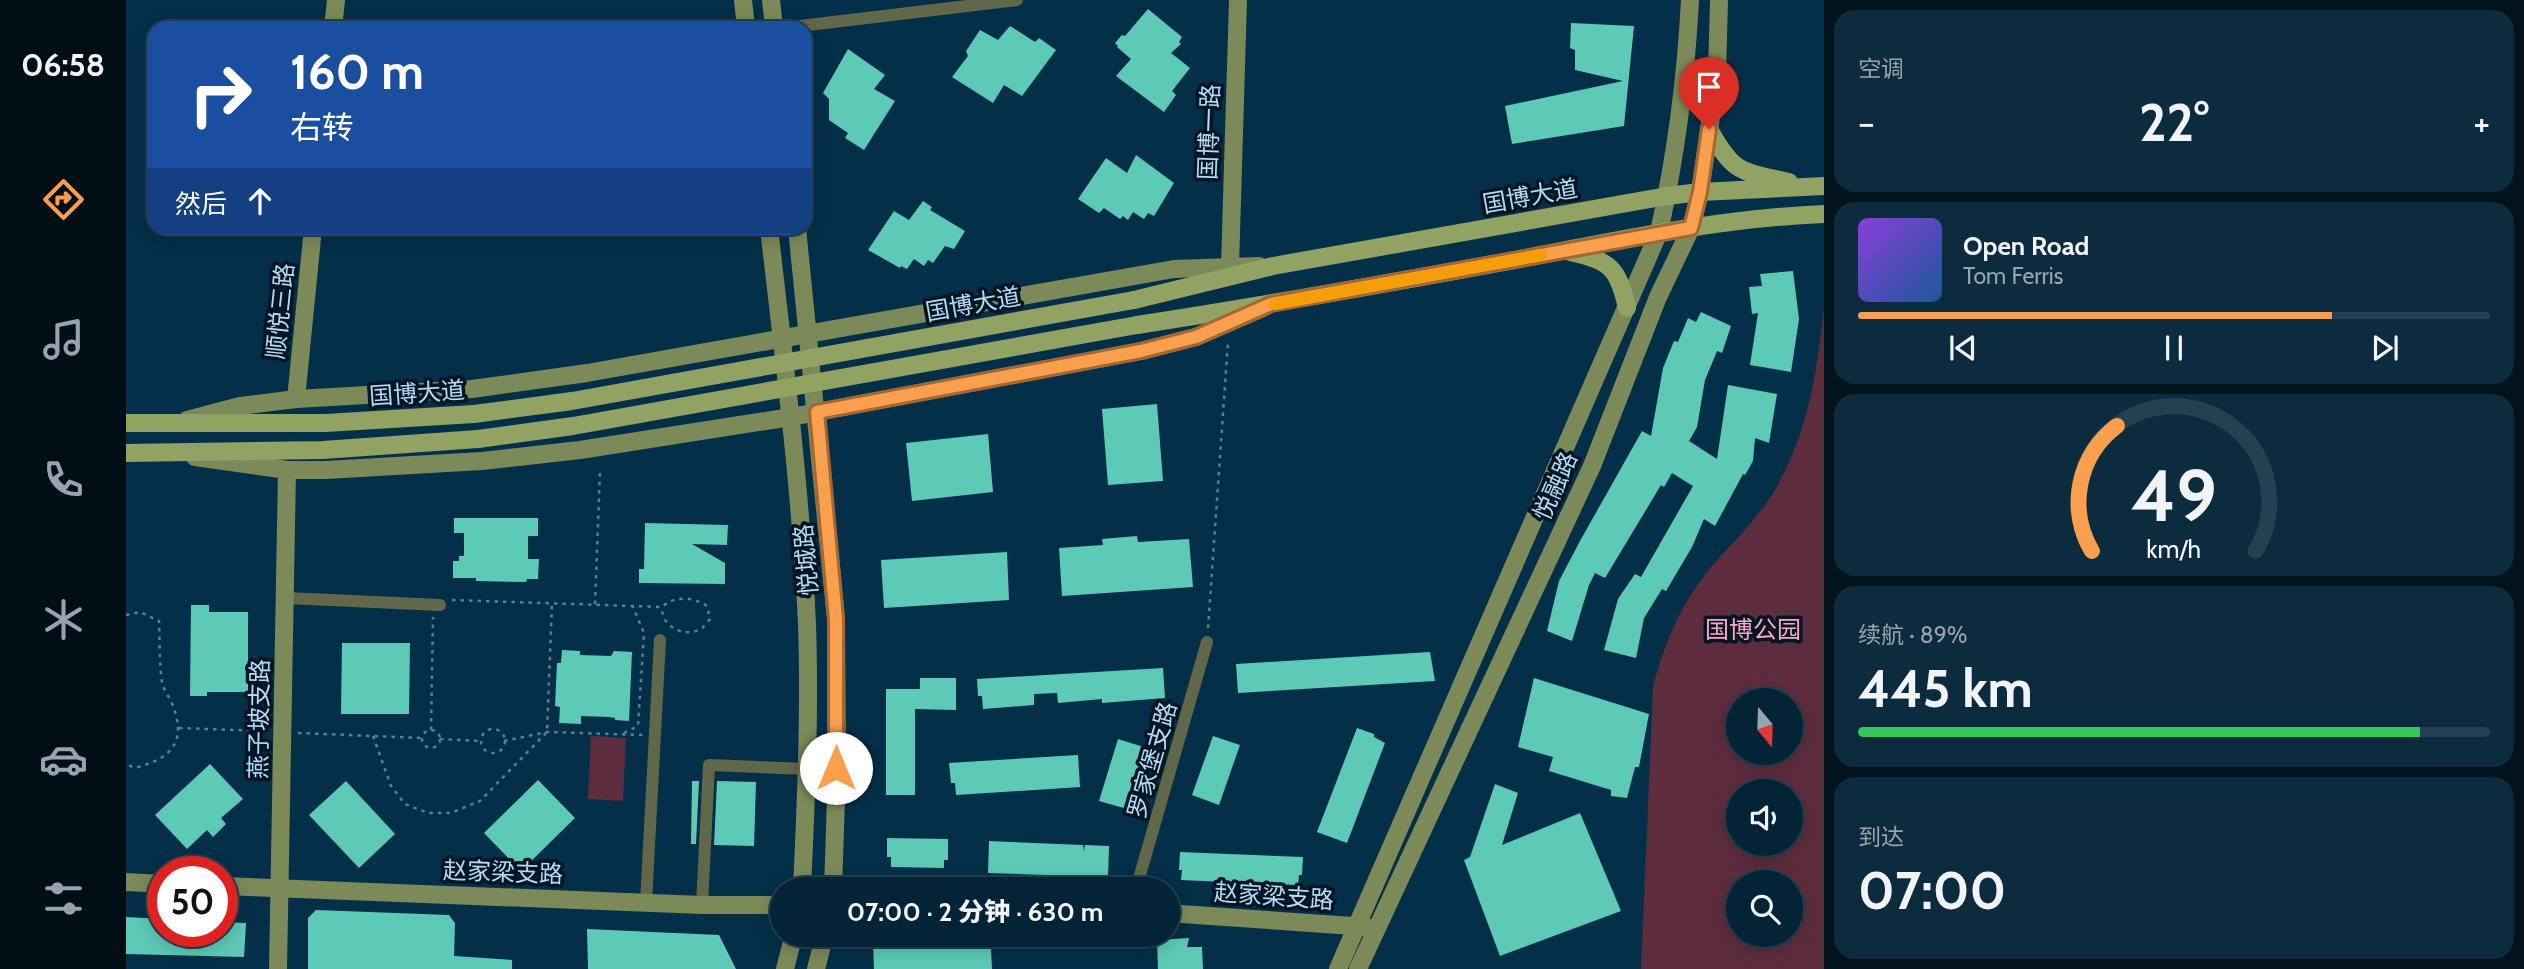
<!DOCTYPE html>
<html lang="zh">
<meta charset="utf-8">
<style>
body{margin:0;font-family:Cabin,"Noto Sans SC",sans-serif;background:#0d2b3e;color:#f1f3f6;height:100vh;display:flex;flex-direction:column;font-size:26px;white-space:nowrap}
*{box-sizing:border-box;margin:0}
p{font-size:23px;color:#97a4ad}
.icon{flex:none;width:38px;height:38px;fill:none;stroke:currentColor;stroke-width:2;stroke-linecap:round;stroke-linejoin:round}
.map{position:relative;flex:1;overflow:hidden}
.side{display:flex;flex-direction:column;gap:10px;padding:10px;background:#02131e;width:700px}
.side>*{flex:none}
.guide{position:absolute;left:21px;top:21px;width:665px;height:214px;border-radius:21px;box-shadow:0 4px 18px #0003,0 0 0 2px #244051;background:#1a4fa0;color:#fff;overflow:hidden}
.needle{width:46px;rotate:161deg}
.buttons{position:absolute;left:1600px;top:688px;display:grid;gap:14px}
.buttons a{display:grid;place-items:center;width:77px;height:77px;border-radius:50%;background:#032336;box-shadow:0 4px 18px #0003,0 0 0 2px #244051;font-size:35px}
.speed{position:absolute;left:21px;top:856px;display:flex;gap:14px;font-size:35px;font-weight:700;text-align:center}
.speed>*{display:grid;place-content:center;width:91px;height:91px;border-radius:50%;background:#032336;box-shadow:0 4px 18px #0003,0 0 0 2px #244051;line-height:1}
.speed .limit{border:10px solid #d22;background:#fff;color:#111}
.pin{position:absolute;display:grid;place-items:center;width:60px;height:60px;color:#fff;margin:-72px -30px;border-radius:50% 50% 50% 0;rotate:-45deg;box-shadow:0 0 7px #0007}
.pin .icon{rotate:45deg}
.me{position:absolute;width:77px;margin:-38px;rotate:0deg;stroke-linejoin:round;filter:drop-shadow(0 0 5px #0008)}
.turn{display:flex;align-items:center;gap:24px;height:147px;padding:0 28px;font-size:32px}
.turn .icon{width:91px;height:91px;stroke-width:2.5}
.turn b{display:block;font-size:49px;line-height:60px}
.then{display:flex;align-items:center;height:66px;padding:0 28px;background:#0003;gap:14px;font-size:26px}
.big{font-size:52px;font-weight:800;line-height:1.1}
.side .card{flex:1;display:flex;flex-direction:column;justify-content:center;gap:10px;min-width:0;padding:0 24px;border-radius:21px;background:#0d2b3e}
.side .dial{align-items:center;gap:0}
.dial svg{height:182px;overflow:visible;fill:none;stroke:#244051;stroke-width:7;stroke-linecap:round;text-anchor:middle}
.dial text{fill:#f1f3f6;stroke:none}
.song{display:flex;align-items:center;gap:21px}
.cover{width:84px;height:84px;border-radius:10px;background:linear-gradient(135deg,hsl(270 70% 55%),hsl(210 70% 35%))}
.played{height:7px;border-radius:4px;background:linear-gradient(90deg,#fa9f4e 75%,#244051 75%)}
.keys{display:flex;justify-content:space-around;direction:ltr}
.heat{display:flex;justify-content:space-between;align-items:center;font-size:38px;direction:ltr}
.charge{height:10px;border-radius:5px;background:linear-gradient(90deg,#34c759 89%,#244051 0)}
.trip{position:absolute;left:644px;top:877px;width:410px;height:70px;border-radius:35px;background:#032336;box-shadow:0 4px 18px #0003,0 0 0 2px #244051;font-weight:800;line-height:70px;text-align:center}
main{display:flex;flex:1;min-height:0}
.tab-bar{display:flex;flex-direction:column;width:126px;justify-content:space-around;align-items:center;background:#010e16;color:#97a4ad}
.tab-bar .icon{width:49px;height:49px}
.tab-bar .active{color:#fa9f4e}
.tab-bar b{font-size:32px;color:#f1f3f6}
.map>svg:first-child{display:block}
.green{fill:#5c2d3d;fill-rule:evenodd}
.building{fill:#5dcab7}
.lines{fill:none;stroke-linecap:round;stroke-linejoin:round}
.path{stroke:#577f98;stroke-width:2.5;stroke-dasharray:3.5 5;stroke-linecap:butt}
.street{stroke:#606849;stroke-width:12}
.secondary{stroke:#7c8958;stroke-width:18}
.primary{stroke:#92a262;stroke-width:18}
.primary-bridge{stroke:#92a262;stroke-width:18}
.route-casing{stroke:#a26733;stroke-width:18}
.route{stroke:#fa9f4e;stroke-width:12}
.slow{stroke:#f59e0b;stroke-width:12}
.labels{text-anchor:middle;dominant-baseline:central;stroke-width:7;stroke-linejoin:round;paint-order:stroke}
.street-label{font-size:24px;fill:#b6daf4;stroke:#011625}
.park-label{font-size:24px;fill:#ffa7c2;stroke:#011625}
</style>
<main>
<nav class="tab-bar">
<b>06:58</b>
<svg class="icon active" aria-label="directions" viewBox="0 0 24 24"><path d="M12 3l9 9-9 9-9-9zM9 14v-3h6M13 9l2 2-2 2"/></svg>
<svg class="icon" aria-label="music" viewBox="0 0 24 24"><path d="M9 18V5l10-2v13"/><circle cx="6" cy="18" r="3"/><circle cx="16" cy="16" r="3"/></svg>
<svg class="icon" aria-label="phone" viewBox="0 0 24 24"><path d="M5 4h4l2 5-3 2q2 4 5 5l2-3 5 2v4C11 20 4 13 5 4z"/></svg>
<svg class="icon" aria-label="climate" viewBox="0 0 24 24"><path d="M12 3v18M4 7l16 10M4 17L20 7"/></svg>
<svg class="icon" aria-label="car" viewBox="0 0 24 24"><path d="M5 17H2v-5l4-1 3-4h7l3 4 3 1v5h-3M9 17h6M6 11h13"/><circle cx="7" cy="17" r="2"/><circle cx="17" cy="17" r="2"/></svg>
<svg class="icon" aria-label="filters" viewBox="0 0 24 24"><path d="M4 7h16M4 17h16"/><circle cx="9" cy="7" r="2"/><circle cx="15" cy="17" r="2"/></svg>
</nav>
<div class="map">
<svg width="1698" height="969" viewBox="0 0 1698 969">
<rect width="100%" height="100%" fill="#042f48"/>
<g class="green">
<path d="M1698 308V969H1515L1527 687C1538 643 1556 602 1585 567 1606 543 1630 521 1647 493 1683 433 1690 375 1698 308ZM1612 700H1664V752H1612ZM1612 791H1664V844H1612ZM1612 882H1664V934H1612Z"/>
<path d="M465 736 500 738 497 801 462 799Z"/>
</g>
<g class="building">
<path d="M1022 9 1056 37 1053 42 1055 44 1045 53 1064 68 1046 91 1050 95 1038 112 990 76 1005 59 991 47 992 46 989 43 996 35 999 36Z"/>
<path d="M1445 23 1508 26 1498 126 1386 144 1379 106 1497 81 1449 70V50L1444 48Z"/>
<path d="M884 26 909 42 913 38 930 50 896 96 878 85 867 103 826 77 842 56 840 51 854 30 872 40Z"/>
<path d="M722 49 759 75 748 89 769 101 738 150 719 138 722 133 703 120V99L697 93Z"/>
<path d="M1010 155 1048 183 1028 216 1022 213 1018 219 1007 212 1002 220 997 216 994 219 978 208 973 213 952 199 980 158 1001 173Z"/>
<path d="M797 201 806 207 804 210 839 231 828 249 819 246 807 263 802 260 798 266 788 259 781 269 775 266 774 268 742 250 768 211 783 220Z"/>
<path d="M1667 271 1673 319 1665 372 1624 365 1632 313 1626 314 1623 287 1636 286 1634 274Z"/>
<path d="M1575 312 1605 326 1596 353 1591 351 1579 380 1571 427 1563 441 1591 459 1602 385 1651 394 1643 443 1629 438 1627 461 1619 475 1617 474 1589 526 1578 519 1566 547 1540 591 1536 589 1518 618 1510 658 1478 650 1492 599 1509 574 1515 577 1567 486 1546 473 1538 487 1535 485 1479 578 1469 573 1463 585 1446 641 1421 631 1433 581 1454 541 1516 431 1525 436 1537 368 1548 341 1552 342 1562 318 1570 322Z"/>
<path d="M1031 404 1037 481 982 485 976 409Z"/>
<path d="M862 434 867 492 786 501 780 443Z"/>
<path d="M328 518H412V536H402V559H413L412 579H401L400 582 350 581V578H327V561H333V556H338V533H328Z"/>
<path d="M519 523 602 525 601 545 566 544 599 563V584L513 583V569H518Z"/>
<path d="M1011 536 1012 542 1063 539 1067 587 936 596 933 548 977 545 976 539Z"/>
<path d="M881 552 883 600 758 608 755 560Z"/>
<path d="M65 605H83V612H122V692H81V696H64Z"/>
<path d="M216 643H284L283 714H215Z"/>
<path d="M436 650 454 651V655L485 656 488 651 506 652 503 721 489 720V718L483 717 455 716V724L433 723 434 707 429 706 431 663H435Z"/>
<path d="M1304 652 1309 681 1112 693 1110 664Z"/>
<path d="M1037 668 1039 698 976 703V699L932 703 931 693 908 694V705L857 709 856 696H852L851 679Z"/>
<path d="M794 678H830V710L789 709V795H760V689H794Z"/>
<path d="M1408 678 1523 714 1513 767H1509L1501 798 1485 796V790L1423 771 1427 757 1392 747Z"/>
<path d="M1231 728 1248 734V737L1259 743 1221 843 1191 832Z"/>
<path d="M1087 736 1114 745 1093 805 1066 795Z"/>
<path d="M992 739 1024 749 1005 810 973 801Z"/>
<path d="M952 755 954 787 830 795 829 783H825L823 763Z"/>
<path d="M84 764 117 799 95 818 100 824 87 837 81 830 61 849 29 815Z"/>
<path d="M412 780 449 818 395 871 358 833Z"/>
<path d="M220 781 269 834 233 868 183 815Z"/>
<path d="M566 781H573L570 844H565Z"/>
<path d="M591 781 630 782 628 846 588 845Z"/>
<path d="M1369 784 1392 793 1376 845 1454 813 1495 911 1374 956 1338 860 1344 857Z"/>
<path d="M761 838 822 839V860H818V868L765 867V857H761Z"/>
<path d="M863 841 957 845 958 851 959 845 983 846 982 877 862 873Z"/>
<path d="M1054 852 1177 857 1176 875H1173L1172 885 1055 880 1056 870H1053Z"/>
<path d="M190 910 323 915 329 923 328 956 386 960V969H182V918Z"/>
<path d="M0 917 37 919V931H96V922L120 923 118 957 0 954Z"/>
<path d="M461 929 593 935 610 969H462Z"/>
<path d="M1063 938 1061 947H1076L1077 969H1032L1031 940Z"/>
<path d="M747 943 865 948 866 969H748Z"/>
</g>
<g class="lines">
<g class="path">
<path d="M326 600 536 607C549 595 567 597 581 606L584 619C583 620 577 628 576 628 559 639 535 627 536 607"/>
<path d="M469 604 474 471"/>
<path d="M0 615 14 612 33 621C34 641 33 662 36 682 37 689 42 695 45 701 62 741 47 758 9 768L0 764"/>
<path d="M1082 628 1102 342"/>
<path d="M53 728 137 731"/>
<circle cx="367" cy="741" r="12"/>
<path d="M305 730 307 617"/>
<circle cx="305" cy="739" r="9"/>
<path d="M172 733 296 738"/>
<path d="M498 733 512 726 518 633 507 607"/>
<path d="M247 736 265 786 279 804 302 813H325L354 801 421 732 426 603"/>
<path d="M314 739 355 741"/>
<path d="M378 741 421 732 518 735"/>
</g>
<g class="street">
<path d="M657 28 891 0"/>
<path d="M160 598 314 605"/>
<path d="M1010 889 1081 642"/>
<path d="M520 902 534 640"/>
<path d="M576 905 583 765 681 769"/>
</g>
<g class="secondary">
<path d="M617 0 620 28"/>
<path d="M645 0 648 28"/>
<path d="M207 28 210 0"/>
<path d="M643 228C658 359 675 491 681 624 684 712 680 801 676 889"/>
<path d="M671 228 710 619 711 768 707 889"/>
<path d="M1104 266 1112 0"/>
<path d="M170 399 187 228"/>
<path d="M61 420 114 406 170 399 346 389 461 373 1048 269 1133 266"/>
<path d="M69 457 161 470H200L356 461 454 450 665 417 1015 351 1070 337 1139 307"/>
<path d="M0 882 37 884"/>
<path d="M96 886 576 905H656"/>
<path d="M1041 913 1241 927"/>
<path d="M152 969 161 470"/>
<path d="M659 969 668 934"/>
<path d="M690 969 699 934"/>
<path d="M1212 969 1533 232C1550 155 1560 78 1564 0"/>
<path d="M1232 969 1466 466 1532 297 1565 228 1574 192 1591 75 1593 0"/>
</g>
<g class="primary">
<path d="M1583 129C1608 174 1614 171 1663 182"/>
<path d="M1444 252C1484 261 1492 267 1501 308"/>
<path d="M1008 300 1147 266 1541 196 1574 192 1698 186"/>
<path d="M1011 325C1141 305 1270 282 1399 258 1498 239 1597 218 1698 214"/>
<path d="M0 423H200L348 414"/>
<path d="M0 453 197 450 352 439"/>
</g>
<g class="primary-bridge">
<path d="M348 414 446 401 1008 300"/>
<path d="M352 439 447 426 1011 325"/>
</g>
</g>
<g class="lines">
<defs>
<path id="route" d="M710 768V619L691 412 1015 351 1070 337 1145 304 1565 228 1574 192 1583 129"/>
</defs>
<use href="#route" class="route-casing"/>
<use href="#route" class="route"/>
<path class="slow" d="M1149 304 1415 255"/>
</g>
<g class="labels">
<g class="street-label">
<text transform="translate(1083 132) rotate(-88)">国博一路</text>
<text transform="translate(1404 196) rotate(-10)">国博大道</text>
<text transform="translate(847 304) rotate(-10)">国博大道</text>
<text transform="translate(154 311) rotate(-84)">顺悦三路</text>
<text transform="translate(291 393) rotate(-4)">国博大道</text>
<text transform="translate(1429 486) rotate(-66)">悦融路</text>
<text transform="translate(680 560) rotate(-95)">悦城路</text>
<text transform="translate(133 719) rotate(-89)">燕子坡支路</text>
<text transform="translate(1026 760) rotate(-74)">罗家堡支路</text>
<text transform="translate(377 872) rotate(2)">赵家梁支路</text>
<text transform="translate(1148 896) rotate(4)">赵家梁支路</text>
</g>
<g class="park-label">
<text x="1627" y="629">国博公园</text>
</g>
</g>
</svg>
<div class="buttons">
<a><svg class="needle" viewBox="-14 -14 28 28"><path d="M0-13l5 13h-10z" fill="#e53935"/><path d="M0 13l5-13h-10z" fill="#97a4ad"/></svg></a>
<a><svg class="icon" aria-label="sound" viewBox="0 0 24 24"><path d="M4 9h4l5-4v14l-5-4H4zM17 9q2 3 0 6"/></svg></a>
<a><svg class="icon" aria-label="search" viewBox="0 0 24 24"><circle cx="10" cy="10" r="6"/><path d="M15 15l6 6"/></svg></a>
</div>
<div class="speed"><div class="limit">50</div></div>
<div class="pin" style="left:1583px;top:129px;background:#d93025"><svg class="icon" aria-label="arrive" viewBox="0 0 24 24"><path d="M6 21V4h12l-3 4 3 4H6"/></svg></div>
<svg class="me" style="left:710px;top:768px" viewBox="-20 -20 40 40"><circle r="19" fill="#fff"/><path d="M0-13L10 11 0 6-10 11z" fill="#fa9f4e"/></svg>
<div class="trip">07:00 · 2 分钟 · 630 m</div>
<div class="guide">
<div class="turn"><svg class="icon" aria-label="right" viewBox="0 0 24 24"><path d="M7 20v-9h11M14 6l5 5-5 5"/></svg><div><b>160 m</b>右转</div></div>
<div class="then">然后<svg class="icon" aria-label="ahead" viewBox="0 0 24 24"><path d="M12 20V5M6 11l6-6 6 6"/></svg></div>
</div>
</div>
<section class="side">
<div class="card"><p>空调</p>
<div class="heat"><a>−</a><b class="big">22°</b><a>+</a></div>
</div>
<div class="card">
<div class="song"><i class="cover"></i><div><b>Open Road</b><p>Tom Ferris</p></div></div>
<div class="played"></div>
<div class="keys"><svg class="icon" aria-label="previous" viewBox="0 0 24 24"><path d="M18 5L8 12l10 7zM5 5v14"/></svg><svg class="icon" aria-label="pause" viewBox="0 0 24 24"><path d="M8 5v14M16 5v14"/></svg><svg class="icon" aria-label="next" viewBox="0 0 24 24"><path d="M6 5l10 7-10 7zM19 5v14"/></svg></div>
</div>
<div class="card dial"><svg viewBox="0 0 100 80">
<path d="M14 69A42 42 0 1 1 86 69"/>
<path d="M14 69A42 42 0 0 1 25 14" stroke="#fa9f4e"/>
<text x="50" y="56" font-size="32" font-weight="700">49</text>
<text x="50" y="72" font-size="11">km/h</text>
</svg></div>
<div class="card"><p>续航 · 89%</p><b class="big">445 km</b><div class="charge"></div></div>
<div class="card"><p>到达</p><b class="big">07:00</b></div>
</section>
</main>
